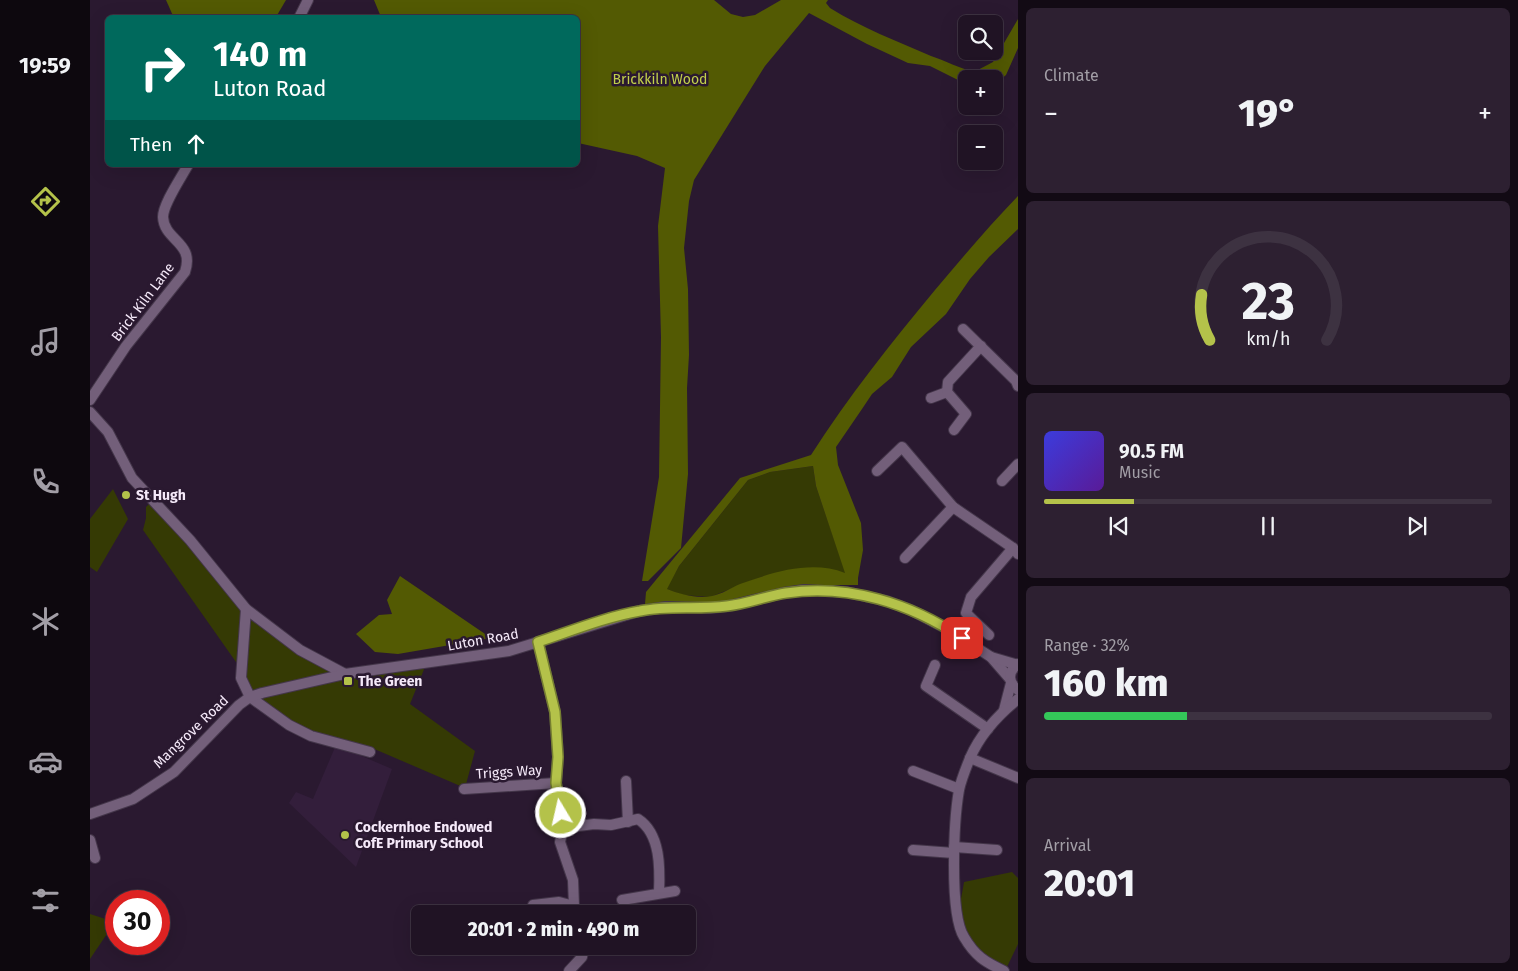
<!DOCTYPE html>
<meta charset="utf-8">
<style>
body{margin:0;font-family:"Fira Sans",sans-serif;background:#2d2031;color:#f1f3f6;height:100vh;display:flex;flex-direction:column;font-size:19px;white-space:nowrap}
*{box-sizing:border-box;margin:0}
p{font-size:16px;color:#a29ea6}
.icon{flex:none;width:28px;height:28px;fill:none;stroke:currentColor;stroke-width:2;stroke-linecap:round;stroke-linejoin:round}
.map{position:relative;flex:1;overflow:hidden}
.drawer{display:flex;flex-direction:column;gap:8px;padding:8px;background:#120a14;width:500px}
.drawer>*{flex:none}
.hud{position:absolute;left:15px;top:15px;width:475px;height:152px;border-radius:8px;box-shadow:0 5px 20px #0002,0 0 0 1px #3d3241;background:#00695c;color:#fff;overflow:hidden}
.buttons{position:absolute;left:868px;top:15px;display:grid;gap:10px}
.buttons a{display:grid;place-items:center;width:45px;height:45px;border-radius:8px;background:#201324;box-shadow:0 5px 20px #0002,0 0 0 1px #3d3241;font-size:25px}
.speed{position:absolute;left:15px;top:890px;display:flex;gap:10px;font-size:25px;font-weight:700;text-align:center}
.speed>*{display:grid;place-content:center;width:65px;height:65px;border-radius:50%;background:#201324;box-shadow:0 5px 20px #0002,0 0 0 1px #3d3241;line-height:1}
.speed .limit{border:8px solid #d22;background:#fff;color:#111}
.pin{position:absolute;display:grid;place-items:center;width:42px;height:42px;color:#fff;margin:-21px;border-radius:10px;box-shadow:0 2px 8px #0006}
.me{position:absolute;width:55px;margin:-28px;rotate:351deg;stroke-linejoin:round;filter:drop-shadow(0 0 4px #0008)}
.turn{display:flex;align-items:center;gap:18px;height:105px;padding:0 25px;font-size:22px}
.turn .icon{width:65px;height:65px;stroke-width:2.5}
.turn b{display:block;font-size:35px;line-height:42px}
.then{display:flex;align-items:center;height:48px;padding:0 25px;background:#0003;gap:10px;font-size:19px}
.big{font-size:38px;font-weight:800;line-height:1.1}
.drawer .tile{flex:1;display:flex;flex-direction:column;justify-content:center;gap:8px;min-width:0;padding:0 18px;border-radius:8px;background:#2d2031}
.drawer .dial{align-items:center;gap:0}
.dial svg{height:130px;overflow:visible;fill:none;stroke:#3d3241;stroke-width:7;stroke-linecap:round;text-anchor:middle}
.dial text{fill:#f1f3f6;stroke:none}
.song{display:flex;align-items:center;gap:15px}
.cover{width:60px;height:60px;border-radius:8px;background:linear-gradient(135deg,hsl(240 70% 55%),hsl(270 70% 35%))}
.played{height:5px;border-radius:2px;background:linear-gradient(90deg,#b4c24a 20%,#3d3241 20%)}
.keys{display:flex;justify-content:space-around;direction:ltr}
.heat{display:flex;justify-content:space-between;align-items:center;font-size:28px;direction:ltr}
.charge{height:8px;border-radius:4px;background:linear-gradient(90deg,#34c759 32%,#3d3241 0)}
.trip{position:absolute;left:321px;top:905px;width:285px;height:50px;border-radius:8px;background:#201324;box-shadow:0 5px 20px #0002,0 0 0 1px #3d3241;font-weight:800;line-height:50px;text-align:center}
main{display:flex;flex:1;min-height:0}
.menu{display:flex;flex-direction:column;width:90px;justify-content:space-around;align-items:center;background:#0d080e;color:#a29ea6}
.menu .icon{width:35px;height:35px}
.menu .on{color:#b4c24a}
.menu b{font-size:22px;color:#f1f3f6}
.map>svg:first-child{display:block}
.built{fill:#331e3b}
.green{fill:#353a04}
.forest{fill:#535a03;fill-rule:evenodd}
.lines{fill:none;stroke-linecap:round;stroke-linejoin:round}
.minor-casing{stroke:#44364a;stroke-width:12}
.minor{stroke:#735f7a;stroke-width:10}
.route-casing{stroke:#757e30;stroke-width:12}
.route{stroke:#b4c24a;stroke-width:9}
.poi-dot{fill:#b4c24a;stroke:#2a1930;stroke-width:2}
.labels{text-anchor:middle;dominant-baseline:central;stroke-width:5;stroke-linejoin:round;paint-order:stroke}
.park-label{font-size:14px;fill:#c2d14c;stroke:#2a1930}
.street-label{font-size:14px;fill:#f5e9f9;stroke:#2a1930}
.poi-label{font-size:14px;font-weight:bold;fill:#f5e9f9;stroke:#2a1930;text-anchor:start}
</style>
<main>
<nav class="menu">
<b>19:59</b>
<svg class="icon on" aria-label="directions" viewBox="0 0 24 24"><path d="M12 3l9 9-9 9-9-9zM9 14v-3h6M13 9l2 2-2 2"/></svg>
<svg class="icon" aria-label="music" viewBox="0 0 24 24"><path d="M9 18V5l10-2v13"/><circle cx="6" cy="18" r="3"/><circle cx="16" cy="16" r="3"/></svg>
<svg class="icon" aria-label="phone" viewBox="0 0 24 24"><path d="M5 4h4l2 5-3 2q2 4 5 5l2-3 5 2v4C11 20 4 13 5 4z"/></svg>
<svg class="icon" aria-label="climate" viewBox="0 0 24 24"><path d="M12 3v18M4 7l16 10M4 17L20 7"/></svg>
<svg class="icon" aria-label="car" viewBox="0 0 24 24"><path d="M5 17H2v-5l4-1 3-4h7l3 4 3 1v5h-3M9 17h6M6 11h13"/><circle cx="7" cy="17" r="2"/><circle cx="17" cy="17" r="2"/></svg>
<svg class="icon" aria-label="filters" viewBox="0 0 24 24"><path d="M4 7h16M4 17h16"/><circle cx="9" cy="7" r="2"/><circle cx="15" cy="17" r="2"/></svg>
</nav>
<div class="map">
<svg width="928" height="971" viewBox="0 0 928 971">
<rect width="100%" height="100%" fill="#2a1930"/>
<path class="built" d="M246 745 302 769 266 867 199 803 206 792 223 799Z"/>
<g class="green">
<path d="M723 466 726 486 756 574 674 576 620 597 593 595 576 589 589 566 658 480 680 472Z"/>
<path d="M23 489 38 519 7 572 0 567V519Z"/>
<path d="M59 504 67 509 146 602 214 658 236 669 265 678 335 667 320 704 385 751 375 788 282 748 221 732 182 709 161 691 153 672 53 530 56 518V507Z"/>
<path d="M922 872 928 878V944L916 969C892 957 869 934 870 905 871 897 873 889 874 882Z"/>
<path d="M0 914 25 922 0 959Z"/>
</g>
<g class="forest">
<path d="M76 0H196L186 17 84 18Z"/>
<path d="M284 0H624L641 14 653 17 665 15 691 0H738L736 3 740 8C772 28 807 41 841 56 856 61 869 68 884 72L903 62 928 19V48L916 75 904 85V79H876V84L840 66 818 63 777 44 719 13 675 66 604 180 599 201 594 248 598 289 599 355 597 388 598 474 591 548 558 581H552L569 477 571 337 568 226 575 168 547 156 488 143V18L291 17Z"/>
<path d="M928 196V229L899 257 880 279 856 314 821 347 802 377 782 394 772 409 746 447 748 465 771 523 773 550 768 578V585H724L692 590 644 600 603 604H555L556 592 650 478 721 455C758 397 801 343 845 290 872 258 899 226 928 196ZM723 466 726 486 755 573C722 560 683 572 650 584 641 588 632 594 622 596 607 599 590 594 577 589L589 566 658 480 680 472Z"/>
<path d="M310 576 401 638 308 654 285 652 266 634 289 615 302 614 297 600Z"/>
</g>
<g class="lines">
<defs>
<g id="minor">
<path d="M209 18 218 0"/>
<path d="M873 329 926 381 928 386"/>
<path d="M841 398 857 392"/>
<path d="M0 400 36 346 95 272C105 242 74 241 73 217 73 204 91 178 98 165"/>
<path d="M0 412 18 432 42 478 100 540 156 609 210 650 255 674"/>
<path d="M864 430 876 414 857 392 858 382 891 346"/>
<path d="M787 471 812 447 863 507 923 548 928 554"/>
<path d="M912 481 928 464"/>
<path d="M815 558 863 507"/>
<path d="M156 609 151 678 160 697 199 725 221 736 280 752"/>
<path d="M899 635 876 613 881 597 923 548"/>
<path d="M448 642 465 712 468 757 466 783 473 828 470 842 483 880 484 906"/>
<path d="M901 657 920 679"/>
<path d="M928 664C917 672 918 683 928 690"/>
<path d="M845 665 836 686 898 729"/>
<path d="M914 710 921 683"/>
<path d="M880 758 928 778"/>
<path d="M823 771 869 789"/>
<path d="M536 781 538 822"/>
<path d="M374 789 466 783"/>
<path d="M0 814 43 799 84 772 149 705 160 697 172 693 255 674 419 651 549 611 576 607 620 608 639 606 693 593 714 590 756 592 797 601 821 610 859 630 901 657 928 665"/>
<path d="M473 828 504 824 521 825 548 819C571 834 570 869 569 893"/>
<path d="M0 840 5 858"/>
<path d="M864 847 907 850"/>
<path d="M823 850 864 853"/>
<path d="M532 900 585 891"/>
<path d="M443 905 469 902 484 906 489 914"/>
<path d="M479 971 492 957 494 946"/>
<path d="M914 971C895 962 885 956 874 937 859 913 864 819 869 790 871 780 876 768 880 758 890 735 908 715 928 699"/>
</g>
</defs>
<use href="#minor" class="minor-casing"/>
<use href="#minor" class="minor"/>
</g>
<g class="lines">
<defs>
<path id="route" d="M471 813 466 783 468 757 465 712 448 642C481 631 515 617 550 611 579 605 608 610 637 606 657 604 676 596 696 593 759 584 820 603 872 638"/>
</defs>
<use href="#route" class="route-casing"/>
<use href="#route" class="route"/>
</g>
<g class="poi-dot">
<circle cx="36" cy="495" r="5"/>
<rect x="253" y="676" width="10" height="10" rx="2.5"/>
<circle cx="255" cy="835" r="5"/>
</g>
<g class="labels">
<g class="park-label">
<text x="570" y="79">Brickkiln Wood</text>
</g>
<g class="street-label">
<text transform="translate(53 302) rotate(-53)">Brick Kiln Lane</text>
<text transform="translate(393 640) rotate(-10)">Luton Road</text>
<text transform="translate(101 732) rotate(-44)">Mangrove Road</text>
<text transform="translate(419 772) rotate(-4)">Triggs Way</text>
</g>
<g class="poi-label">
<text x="46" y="495">St Hugh</text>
<text x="268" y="681">The Green</text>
<text x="265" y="827">Cockernhoe Endowed<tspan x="265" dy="16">CofE Primary School</tspan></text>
</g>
</g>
</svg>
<div class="buttons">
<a><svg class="icon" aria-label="search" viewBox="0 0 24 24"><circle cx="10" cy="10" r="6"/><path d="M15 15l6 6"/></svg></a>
<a>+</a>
<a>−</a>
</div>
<div class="speed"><div class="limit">30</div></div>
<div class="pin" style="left:872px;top:638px;background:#d93025"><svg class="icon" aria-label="arrive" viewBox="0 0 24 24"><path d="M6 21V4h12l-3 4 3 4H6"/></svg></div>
<svg class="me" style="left:471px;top:813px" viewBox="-20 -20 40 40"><circle r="17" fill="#b4c24a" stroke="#fff" stroke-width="3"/><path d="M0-11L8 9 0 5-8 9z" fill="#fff"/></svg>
<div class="trip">20:01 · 2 min · 490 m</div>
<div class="hud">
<div class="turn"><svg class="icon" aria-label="right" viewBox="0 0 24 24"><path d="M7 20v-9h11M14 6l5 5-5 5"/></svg><div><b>140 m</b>Luton Road</div></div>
<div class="then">Then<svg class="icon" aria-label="ahead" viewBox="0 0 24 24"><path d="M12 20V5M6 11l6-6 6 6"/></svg></div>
</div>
</div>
<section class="drawer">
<div class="tile"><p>Climate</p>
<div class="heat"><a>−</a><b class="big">19°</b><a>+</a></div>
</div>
<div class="tile dial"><svg viewBox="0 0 100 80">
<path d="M14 69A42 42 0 1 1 86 69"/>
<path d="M14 69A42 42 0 0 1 9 41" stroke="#b4c24a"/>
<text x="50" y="56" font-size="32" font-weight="700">23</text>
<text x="50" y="72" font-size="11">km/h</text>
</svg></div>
<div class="tile">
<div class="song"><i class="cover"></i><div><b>90.5 FM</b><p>Music</p></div></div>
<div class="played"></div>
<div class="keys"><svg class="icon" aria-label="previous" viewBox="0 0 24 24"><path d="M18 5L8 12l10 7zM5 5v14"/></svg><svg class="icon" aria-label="pause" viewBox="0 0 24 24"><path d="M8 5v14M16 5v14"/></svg><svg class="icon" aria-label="next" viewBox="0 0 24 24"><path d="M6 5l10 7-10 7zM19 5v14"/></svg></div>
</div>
<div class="tile"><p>Range · 32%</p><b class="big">160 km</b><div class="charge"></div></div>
<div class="tile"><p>Arrival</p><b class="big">20:01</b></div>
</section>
</main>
